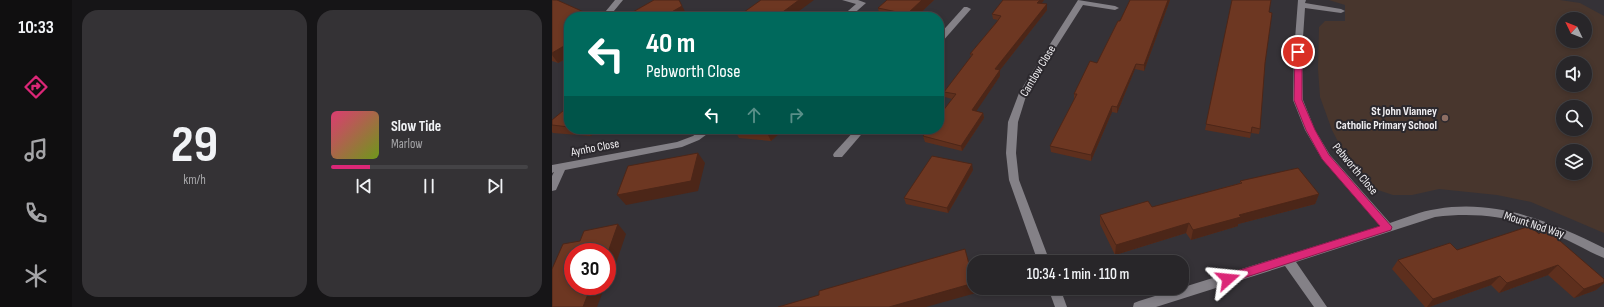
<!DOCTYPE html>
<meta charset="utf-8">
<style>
body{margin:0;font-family:"Sofia Sans Condensed",sans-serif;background:#343235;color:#f1f3f6;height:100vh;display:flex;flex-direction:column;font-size:15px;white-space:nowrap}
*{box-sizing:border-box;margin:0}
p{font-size:13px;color:#a5a5a8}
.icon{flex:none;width:22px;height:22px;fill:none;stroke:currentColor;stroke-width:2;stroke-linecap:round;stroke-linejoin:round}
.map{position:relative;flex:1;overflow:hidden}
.side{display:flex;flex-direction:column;gap:10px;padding:10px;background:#161517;width:480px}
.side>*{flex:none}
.guide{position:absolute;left:12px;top:12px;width:380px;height:122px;border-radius:16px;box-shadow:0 2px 6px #0003,0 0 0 1px #444346;background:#00695c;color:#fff;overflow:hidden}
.needle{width:26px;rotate:313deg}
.tools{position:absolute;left:1004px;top:12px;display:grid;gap:8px}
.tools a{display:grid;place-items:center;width:36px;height:36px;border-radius:50%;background:#282629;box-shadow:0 2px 6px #0003,0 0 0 1px #444346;font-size:20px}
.speed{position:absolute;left:12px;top:243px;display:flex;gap:8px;font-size:20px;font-weight:700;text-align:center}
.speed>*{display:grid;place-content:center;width:52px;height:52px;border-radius:50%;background:#282629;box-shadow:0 2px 6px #0003,0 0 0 1px #444346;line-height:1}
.speed .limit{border:6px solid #d22;background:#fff;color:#111}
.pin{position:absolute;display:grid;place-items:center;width:34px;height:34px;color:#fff;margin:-17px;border:2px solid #fff;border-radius:50%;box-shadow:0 1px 4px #0007}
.me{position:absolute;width:44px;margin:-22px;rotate:72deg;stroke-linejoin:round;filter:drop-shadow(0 0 3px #0008)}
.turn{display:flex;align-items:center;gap:14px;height:84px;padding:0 16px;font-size:18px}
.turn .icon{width:52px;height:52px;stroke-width:2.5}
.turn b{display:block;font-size:28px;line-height:34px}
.lanes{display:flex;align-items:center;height:38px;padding:0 16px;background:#0003;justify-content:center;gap:20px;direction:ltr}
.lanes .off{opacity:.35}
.side .tile{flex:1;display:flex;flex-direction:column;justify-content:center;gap:6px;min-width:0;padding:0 14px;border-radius:16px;background:#343235}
.side .dial{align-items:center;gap:0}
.dial b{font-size:52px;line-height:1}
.song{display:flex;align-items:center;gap:12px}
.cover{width:48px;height:48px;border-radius:6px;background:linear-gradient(135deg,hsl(340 70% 55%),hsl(80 70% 35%))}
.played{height:4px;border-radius:2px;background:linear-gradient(90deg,#db2777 20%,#444346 20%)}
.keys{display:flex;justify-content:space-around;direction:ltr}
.side .tiles{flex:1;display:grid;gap:10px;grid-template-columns:repeat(2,1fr)}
.trip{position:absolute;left:415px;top:255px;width:222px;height:40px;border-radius:16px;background:#282629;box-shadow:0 2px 6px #0003,0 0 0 1px #444346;font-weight:600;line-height:40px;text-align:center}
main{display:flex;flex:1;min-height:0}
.dock{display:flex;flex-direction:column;width:72px;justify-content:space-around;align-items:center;background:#100f10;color:#a5a5a8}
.dock .icon{width:28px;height:28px}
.dock .active{color:#db2777}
.dock b{font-size:18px;color:#f1f3f6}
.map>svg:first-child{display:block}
.education{fill:#48362d;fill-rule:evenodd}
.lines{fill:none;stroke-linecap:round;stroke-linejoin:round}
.service{fill:#848187;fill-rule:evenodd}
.minor{fill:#848187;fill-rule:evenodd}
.wall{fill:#5e2f1d}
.shaded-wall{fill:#4c2618}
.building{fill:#6d3722;stroke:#4c2618}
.route{fill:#db2777;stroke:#8e194d}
.education-dot{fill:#8d6e63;stroke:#2b282d;stroke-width:1.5}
.labels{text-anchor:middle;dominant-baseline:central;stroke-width:4;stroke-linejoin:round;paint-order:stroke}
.street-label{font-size:12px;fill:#f0eef1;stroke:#2b282d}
.poi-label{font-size:12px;font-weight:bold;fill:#f0eef1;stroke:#2b282d;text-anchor:end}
</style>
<main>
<nav class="dock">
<b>10:33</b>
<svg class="icon active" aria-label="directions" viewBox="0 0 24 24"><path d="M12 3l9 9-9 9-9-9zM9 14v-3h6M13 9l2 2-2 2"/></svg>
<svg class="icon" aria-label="music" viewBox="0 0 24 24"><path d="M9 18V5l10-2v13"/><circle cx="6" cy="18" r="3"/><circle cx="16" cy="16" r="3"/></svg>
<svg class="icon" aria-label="phone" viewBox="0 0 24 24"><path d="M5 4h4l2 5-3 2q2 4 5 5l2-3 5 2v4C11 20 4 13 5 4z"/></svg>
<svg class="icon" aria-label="climate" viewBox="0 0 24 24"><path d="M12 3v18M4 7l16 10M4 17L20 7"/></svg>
</nav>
<section class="side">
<div class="tiles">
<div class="tile dial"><b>29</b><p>km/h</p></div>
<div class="tile">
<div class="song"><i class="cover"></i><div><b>Slow Tide</b><p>Marlow</p></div></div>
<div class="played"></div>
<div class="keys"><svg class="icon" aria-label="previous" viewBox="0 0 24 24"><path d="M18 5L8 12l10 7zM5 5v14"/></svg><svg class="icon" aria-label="pause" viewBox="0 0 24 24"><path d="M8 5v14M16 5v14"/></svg><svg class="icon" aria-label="next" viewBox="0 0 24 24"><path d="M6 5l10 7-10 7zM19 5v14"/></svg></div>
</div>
</div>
</section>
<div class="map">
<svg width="1052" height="307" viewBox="0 0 1052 307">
<rect width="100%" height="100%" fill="#353237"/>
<path class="education" d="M777 0H1008L1028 3 1052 16V233L979 202 945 195 887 189 860 195H841L820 188 796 161 780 130 768 97 766 69 767 27 773 21H793V5ZM1011 19H1033V41H1011ZM1011 63H1033V85H1011ZM1011 107H1033V129H1011ZM1011 151H1033V173H1011Z"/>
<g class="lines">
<g class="service">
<path d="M412 7H415L419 9 390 42H387V35Z"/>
<path d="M304 129H314L290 157H282L281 155 282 153Z"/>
</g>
<g class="minor">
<path d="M63 0H71L57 17H49Z"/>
<path d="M290 0H306L314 3 298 17H289L304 4Z"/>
<path d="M526 0 563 6 567 8 563 10 531 5 475 93 466 122 464 153 467 180 498 262H486L457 180 454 153 456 122 467 93Z"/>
<path d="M746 0H754L753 3 789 9 793 11 789 13 753 8 750 52 751 100 763 130 778 155 838 223C853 218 869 211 885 209 945 199 1000 222 1052 248V258C1039 253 1026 245 1013 239 968 219 933 211 883 217L744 262 775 307H762L733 266 604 307H581L582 303 587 301 828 226 770 159 753 130 741 100 742 52Z"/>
<path d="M150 129H162L147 140 130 147 13 170 4 190 0 191V176L2 172 0 173V165L125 142 141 136Z"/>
<path d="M496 288H508L515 307H503Z"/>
</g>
</g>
<g class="wall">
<path d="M0 0 17 17V57L6 63 0 61Z"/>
<path d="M335 0H382L364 17H328L326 8Z"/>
<path d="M492 0 489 4 495 10 448 70V76L424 111 431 113 432 118 410 151 373 142 371 136 400 99 393 97 392 92 419 57 418 54 446 20 441 19 440 14Z"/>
<path d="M578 0H618L592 71 583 69 565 113 560 112 539 161 499 152 498 146 522 100V94L545 63 568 21Z"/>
<path d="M680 0 713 63 708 129 707 134 699 133 698 138 653 130Z"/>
<path d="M17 106V129H46L39 136 1 133 0 132V120Z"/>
<path d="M87 129H117L114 131Z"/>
<path d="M182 129H232L219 141 187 138Z"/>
<path d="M421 170 396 213 354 204 352 198Z"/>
<path d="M688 181 767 194 763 204 686 224V226L639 240 634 233 563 255 548 224V215L600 207 688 183Z"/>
<path d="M987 234 1052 279V283L1044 290 1022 298 996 275 947 293 939 285 877 307H873L840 269 846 260 905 250Z"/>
</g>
<g class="shaded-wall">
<path d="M247 0H262L239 17H227L228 14Z"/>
<path d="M370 0H382L364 17H356L355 14Z"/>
<path d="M488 0H492L486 8 485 3Z"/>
<path d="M616 0H618L592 71V65Z"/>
<path d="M495 4V10L448 70V76L421 116 420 110 443 69Z"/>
<path d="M130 6 135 15 132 17H111Z"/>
<path d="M17 43V57L6 63 0 55V53Z"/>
<path d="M584 64 583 69 565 113V107Z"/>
<path d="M560 106V112L539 161V155Z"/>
<path d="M431 113 432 118 410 151 409 146Z"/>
<path d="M33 129H46L39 136Z"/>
<path d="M216 129H232L219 141 214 131Z"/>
<path d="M146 153 153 163 146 191 74 205 65 195Z"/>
<path d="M420 164 421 170 396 213 395 208Z"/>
<path d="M767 194 763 204 686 224V226L639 240 641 230 687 215Z"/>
<path d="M637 223 634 233 563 255 564 245Z"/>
<path d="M66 224 74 234 57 284 55 285V255Z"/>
<path d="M1006 265 996 275 947 293 955 283Z"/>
<path d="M948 276 939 285 877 307H875L881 299Z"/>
<path d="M1052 282V283L1044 290 1022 298 1032 289Z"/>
<path d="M422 283V288H423L424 293 374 307H337Z"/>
<path d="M39 286H53L45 307H31Z"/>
</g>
<g class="building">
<path d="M0 0H5L43 17H17V43L0 53Z"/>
<path d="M102 0H127L130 6 111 17H72Z"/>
<path d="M209 0H247L228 14H231L227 17H185Z"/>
<path d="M335 0H370L355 14 326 8Z"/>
<path d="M451 0H488L485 3 495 4 443 69 448 70 420 110 431 113 409 146 371 136 377 129H387V116L404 94 392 92 421 54H418L444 23 449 16 440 14Z"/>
<path d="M578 0H616L592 65 584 64 565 107 560 106 539 155 498 146 525 94H522L538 61 545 63 566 21H568Z"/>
<path d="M680 0H719L717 12 720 13 713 63 708 129 700 127 699 133 654 124Z"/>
<path d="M17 106V127L0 125V120Z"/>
<path d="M194 129H216L214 131Z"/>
<path d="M146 153 139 181 65 195 76 166Z"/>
<path d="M380 156 420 164 395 208 352 198Z"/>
<path d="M746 168 767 194 687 215 689 217 641 230 637 223 564 245 548 215 596 201 600 207 690 183 688 181Z"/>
<path d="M66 224 55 255V252H21V286H39L31 307H0V269L11 244 28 241 32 231Z"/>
<path d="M978 226 987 234 993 228 1052 279V282L1032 289 1006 265 955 283 948 276 881 299 846 260 898 243 905 250Z"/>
<path d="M413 249 422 283 337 307H226L267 295V291Z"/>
</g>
<path class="route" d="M743 50 750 52V100L763 130 777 155 840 227 839 230 676 283 672 282 670 279 672 275 828 226 770 159 754 130 742 100Z"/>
<circle class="education-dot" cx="893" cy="118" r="4"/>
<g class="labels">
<g class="street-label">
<text transform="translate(486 71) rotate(-59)">Cantlow Close</text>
<text transform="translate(43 148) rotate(-11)">Aynho Close</text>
<text transform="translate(803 169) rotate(50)">Pebworth Close</text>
<text transform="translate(982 225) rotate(18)">Mount Nod Way</text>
</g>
<g class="poi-label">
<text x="885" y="111">St John Vianney<tspan x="885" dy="14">Catholic Primary School</tspan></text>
</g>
</g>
</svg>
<div class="tools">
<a><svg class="needle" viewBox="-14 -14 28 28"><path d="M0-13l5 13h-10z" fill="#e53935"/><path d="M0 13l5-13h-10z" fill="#a5a5a8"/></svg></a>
<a><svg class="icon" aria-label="sound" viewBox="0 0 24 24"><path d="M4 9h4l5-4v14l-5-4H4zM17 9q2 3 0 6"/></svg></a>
<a><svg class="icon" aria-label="search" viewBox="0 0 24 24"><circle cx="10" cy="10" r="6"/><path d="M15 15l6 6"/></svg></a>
<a><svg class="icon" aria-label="layers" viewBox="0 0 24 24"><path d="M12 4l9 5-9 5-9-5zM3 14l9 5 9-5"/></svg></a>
</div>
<div class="speed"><div class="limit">30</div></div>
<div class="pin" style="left:746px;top:52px;background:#d93025"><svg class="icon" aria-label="arrive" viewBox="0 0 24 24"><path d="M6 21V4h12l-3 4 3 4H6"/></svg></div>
<svg class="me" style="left:676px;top:279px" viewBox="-20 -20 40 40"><path d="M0-17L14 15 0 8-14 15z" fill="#db2777" stroke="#fff" stroke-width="4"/></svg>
<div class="trip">10:34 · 1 min · 110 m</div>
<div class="guide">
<div class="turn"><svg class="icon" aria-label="left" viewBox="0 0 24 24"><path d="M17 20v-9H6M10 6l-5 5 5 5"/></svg><div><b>40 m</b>Pebworth Close</div></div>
<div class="lanes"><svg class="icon" aria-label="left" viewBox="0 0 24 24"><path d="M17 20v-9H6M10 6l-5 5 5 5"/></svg><svg class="icon off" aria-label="ahead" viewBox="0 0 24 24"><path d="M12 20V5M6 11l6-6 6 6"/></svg><svg class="icon off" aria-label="right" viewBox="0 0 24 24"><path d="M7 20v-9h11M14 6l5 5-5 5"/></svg></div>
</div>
</div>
</main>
